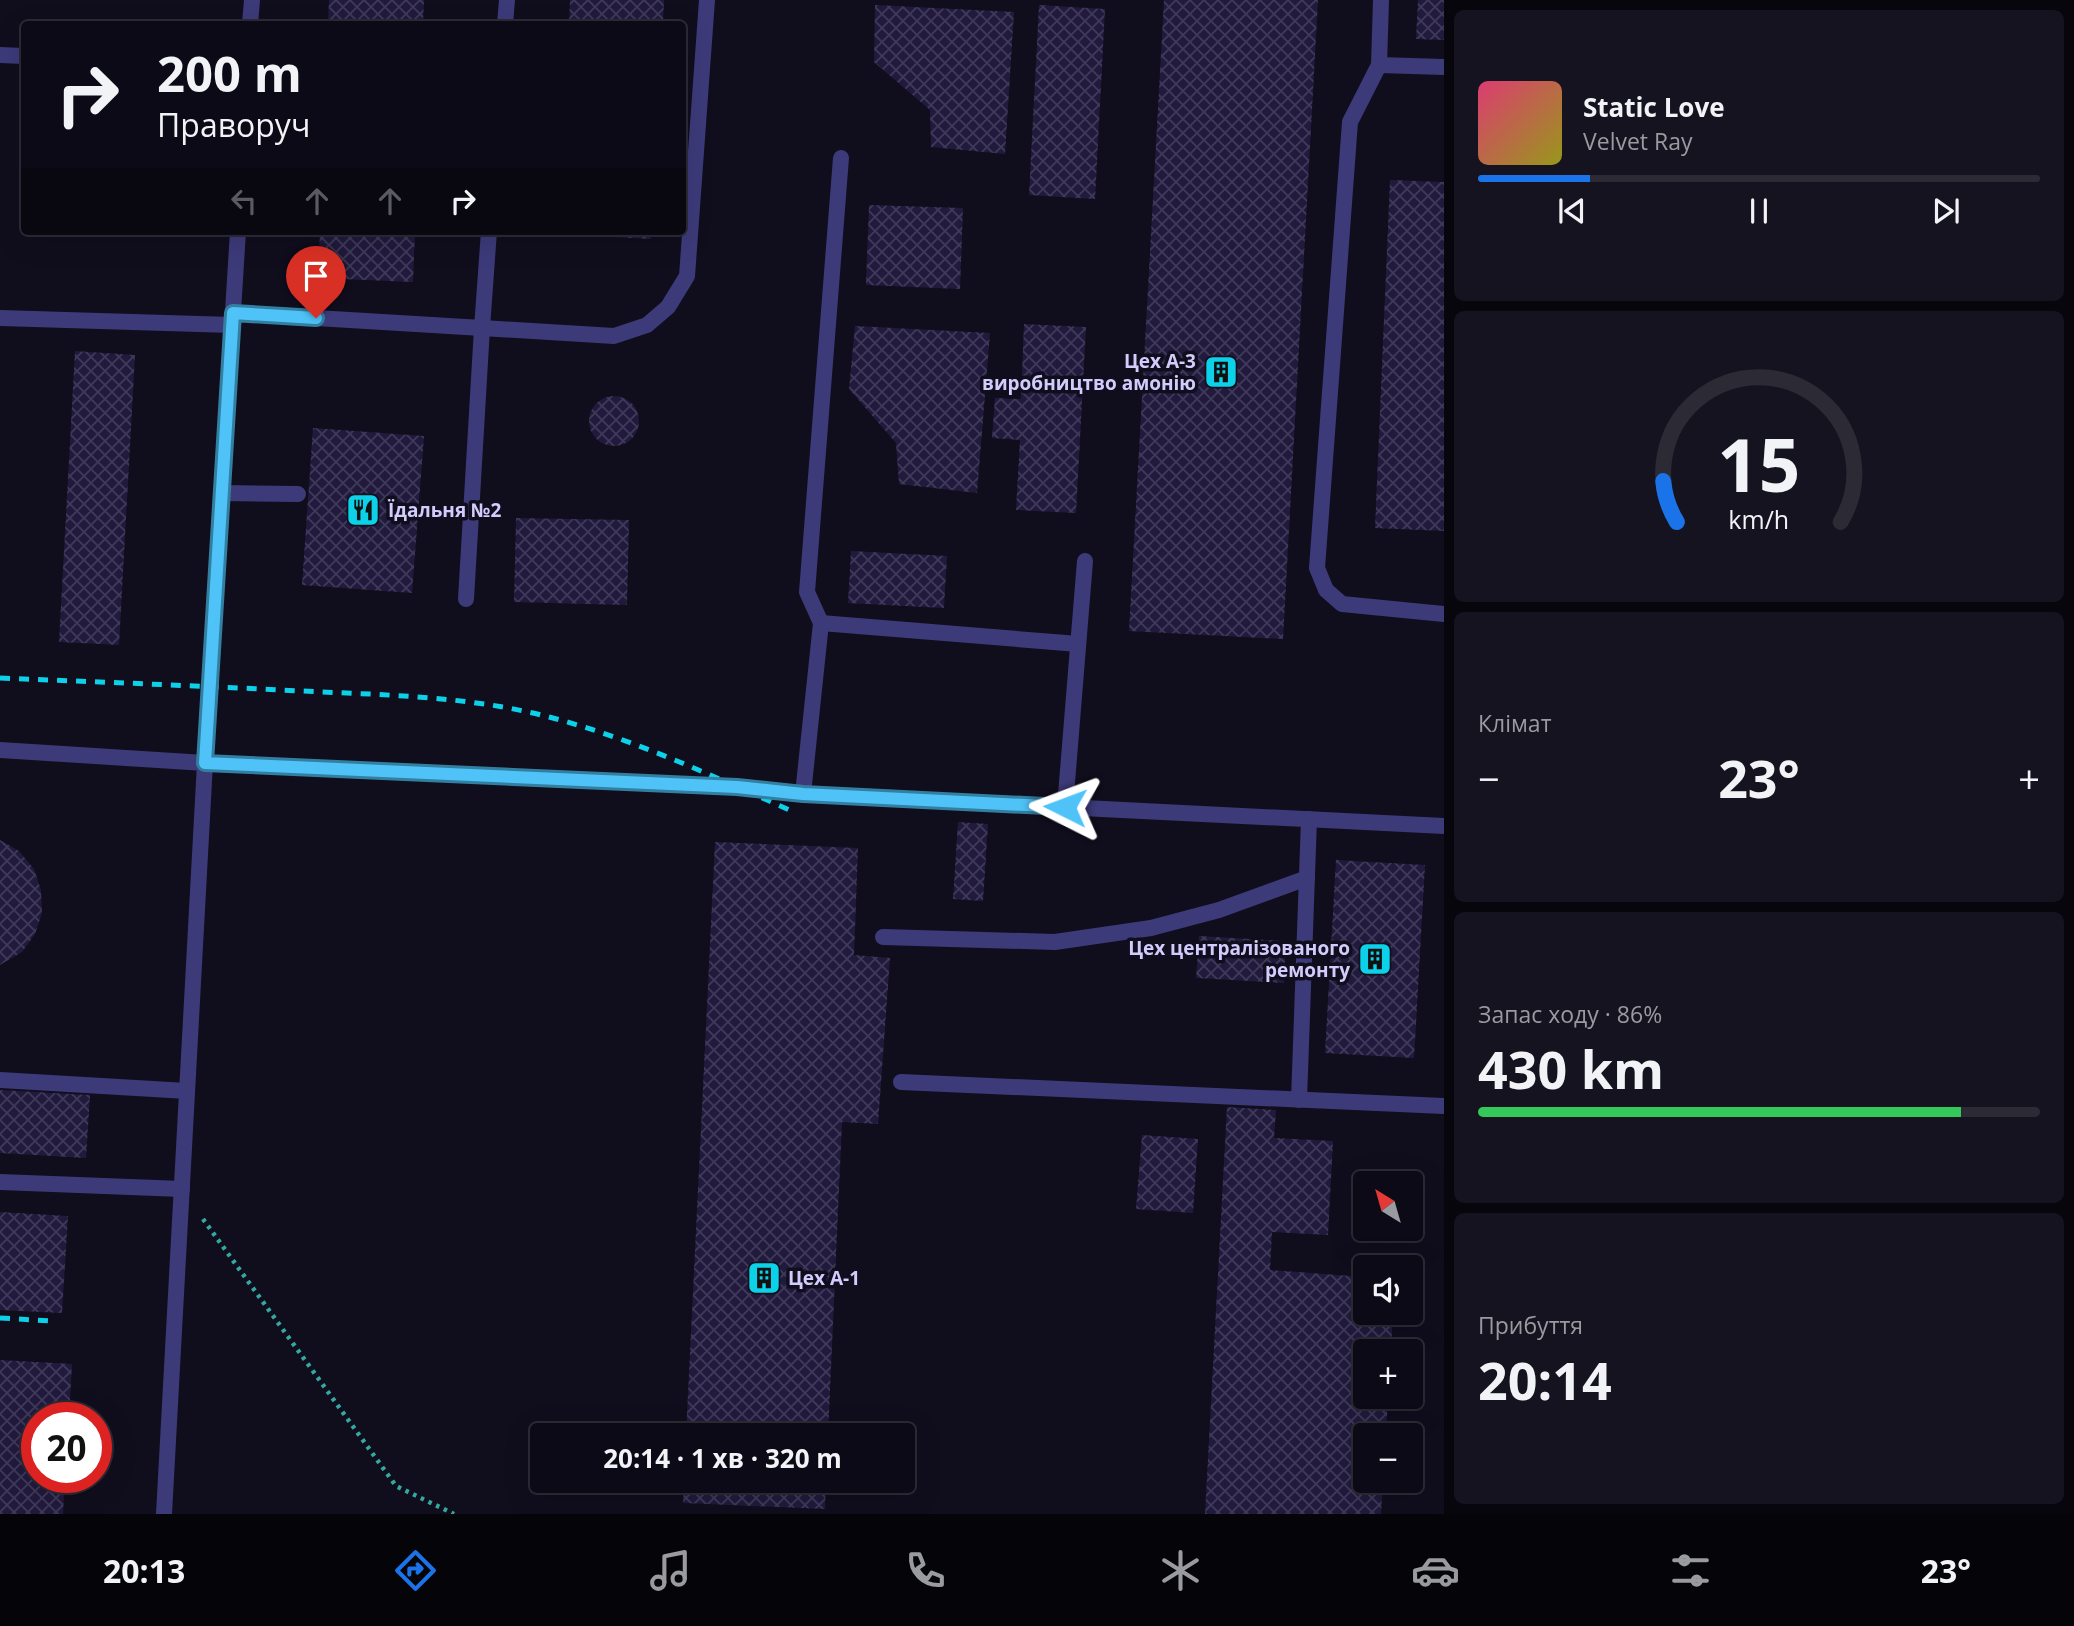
<!DOCTYPE html>
<html lang="uk">
<meta charset="utf-8">
<style>
body{margin:0;font-family:"Open Sans",sans-serif;background:#15131f;color:#f1f3f6;height:100vh;display:flex;flex-direction:column;font-size:26px;white-space:nowrap}
*{box-sizing:border-box;margin:0}
p{font-size:23px;color:#9a9aa1}
.icon{flex:none;width:38px;height:38px;fill:none;stroke:currentColor;stroke-width:2;stroke-linecap:round;stroke-linejoin:round}
.map{position:relative;flex:1;overflow:hidden}
.panel{display:flex;flex-direction:column;gap:10px;padding:10px;background:#07060c;width:630px}
.panel>*{flex:none}
.guide{position:absolute;left:21px;top:21px;width:665px;height:214px;border-radius:7px;box-shadow:0 7px 28px #0002,0 0 0 2px #2c2b35;background:#0c0a16;color:#f1f3f6;overflow:hidden}
.needle{width:46px;rotate:323deg}
.fabs{position:absolute;left:1353px;top:1171px;display:grid;gap:14px}
.fabs a{display:grid;place-items:center;width:70px;height:70px;border-radius:7px;background:#0c0a16;box-shadow:0 7px 28px #0002,0 0 0 2px #2c2b35;font-size:35px}
.speed{position:absolute;left:21px;top:1402px;display:flex;gap:14px;font-size:35px;font-weight:700;text-align:center}
.speed>*{display:grid;place-content:center;width:91px;height:91px;border-radius:50%;background:#0c0a16;box-shadow:0 7px 28px #0002,0 0 0 2px #2c2b35;line-height:1}
.speed .limit{border:10px solid #d22;background:#fff;color:#111}
.pin{position:absolute;display:grid;place-items:center;width:60px;height:60px;color:#fff;margin:-72px -30px;border-radius:50% 50% 50% 0;rotate:-45deg;box-shadow:0 0 7px #0007}
.pin .icon{rotate:45deg}
.me{position:absolute;width:77px;margin:-38px;rotate:273deg;stroke-linejoin:round;filter:drop-shadow(0 0 5px #0008)}
.turn{display:flex;align-items:center;gap:24px;height:147px;padding:0 21px;font-size:32px}
.turn .icon{width:91px;height:91px;stroke-width:2.5}
.turn b{display:block;font-size:49px;line-height:60px}
.lanes{display:flex;align-items:center;height:66px;padding:0 21px;background:#0003;justify-content:center;gap:35px;direction:ltr}
.lanes .off{opacity:.35}
.big{font-size:52px;font-weight:700;line-height:1.1}
.panel .widget{flex:1;display:flex;flex-direction:column;justify-content:center;gap:10px;min-width:0;padding:0 24px;border-radius:10px;background:#15131f}
.panel .dial{align-items:center;gap:0}
.dial svg{height:182px;overflow:visible;fill:none;stroke:#2c2b35;stroke-width:7;stroke-linecap:round;text-anchor:middle}
.dial text{fill:#f1f3f6;stroke:none}
.song{display:flex;align-items:center;gap:21px}
.cover{width:84px;height:84px;border-radius:10px;background:linear-gradient(135deg,hsl(340 70% 55%),hsl(60 70% 35%))}
.played{height:7px;border-radius:4px;background:linear-gradient(90deg,#1a73e8 20%,#2c2b35 20%)}
.keys{display:flex;justify-content:space-around;direction:ltr}
.heat{display:flex;justify-content:space-between;align-items:center;font-size:38px;direction:ltr}
.charge{height:10px;border-radius:5px;background:linear-gradient(90deg,#34c759 86%,#2c2b35 0)}
.trip{position:absolute;left:530px;top:1423px;width:385px;height:70px;border-radius:7px;background:#0c0a16;box-shadow:0 7px 28px #0002,0 0 0 2px #2c2b35;font-weight:700;line-height:70px;text-align:center}
.tabs{display:flex;height:112px;justify-content:space-around;align-items:center;background:#050409;color:#9a9aa1}
.tabs .icon{width:49px;height:49px}
.tabs .active{color:#1a73e8}
.tabs b{font-size:32px;color:#f1f3f6}
main{display:flex;flex:1;min-height:0}
.map>svg:first-child{display:block}
.building{fill:url(#building-cross-hatch)}
.lines{fill:none;stroke-linecap:round;stroke-linejoin:round}
.path{stroke:#34a9a2;stroke-width:4.5;stroke-dasharray:3.5 5;stroke-linecap:butt}
.lane{stroke:#3d3a7a;stroke-width:16}
.rail{stroke:#0dd1e8;stroke-width:5;stroke-dasharray:10 9;stroke-linecap:butt}
.route-casing{stroke:#337fa1;stroke-width:18}
.route{stroke:#4fc3f7;stroke-width:12}
.labels{text-anchor:middle;dominant-baseline:central;stroke-width:7;stroke-linejoin:round;paint-order:stroke}
.poi-label{font-size:19px;font-weight:bold;fill:#d2ccfc;stroke:#100d1d;text-anchor:end}
</style>
<main>
<div class="map">
<svg width="1444" height="1514" viewBox="0 0 1444 1514">
<defs>
<pattern id="building-cross-hatch" width="8" height="8" patternUnits="userSpaceOnUse" patternTransform="scale(1.75)"><rect width="8" height="8" fill="#211a3d"/><path d="M0 0l8 8M0 8l8-8" fill="none" stroke="#403a5a"/></pattern>
</defs>
<rect width="100%" height="100%" fill="#100d1d"/>
<g class="building">
<path d="M329 0H424L423 24H328Z"/>
<path d="M570 0H664L663 24H569Z"/>
<path d="M1164 0H1318L1283 639 1129 631Z"/>
<path d="M1418 0H1444V40L1416 39Z"/>
<path d="M875 5 1014 12 1005 154 931 147 930 110 874 62Z"/>
<path d="M1039 5 1105 9 1095 199 1029 195Z"/>
<path d="M1390 180 1444 182V531L1375 528Z"/>
<path d="M869 205 963 208 960 289 866 285Z"/>
<path d="M320 231H415L413 282 318 278Z"/>
<path d="M557 231H651V239L557 234Z"/>
<path d="M1024 324 1086 327 1076 513 1016 510 1020 440 992 438 995 398 1021 399Z"/>
<path d="M855 326 990 333 977 493 899 484 896 443 849 389Z"/>
<path d="M75 351 135 355 119 645 59 642Z"/>
<circle cx="614" cy="421" r="25"/>
<path d="M313 428 424 436 412 593 302 585Z"/>
<path d="M516 518 629 520 627 605 514 602Z"/>
<path d="M851 551 947 556 944 608 848 603Z"/>
<path d="M958 822 988 824 983 901 953 899Z"/>
<path d="M0 840 19 851 34 869 41 890 42 913 35 934 22 952 0 965Z"/>
<path d="M715 842 858 848 854 955 890 958 878 1124 842 1122 828 1435H686Z"/>
<path d="M1336 860 1425 865 1414 1058 1325 1053Z"/>
<path d="M1199 936 1286 941 1284 983 1196 978Z"/>
<path d="M0 1090 90 1095 86 1158 0 1153Z"/>
<path d="M1227 1107 1276 1110 1274 1138 1333 1141 1328 1235 1272 1232 1270 1270 1365 1277V1312H1393L1391 1351H1365V1396H1388L1386 1435H1365V1480H1383L1381 1514H1205Z"/>
<path d="M1142 1135 1198 1139 1193 1213 1136 1209Z"/>
<path d="M0 1212 68 1216 62 1313 0 1310Z"/>
<path d="M0 1360 72 1364 69 1418H37V1477H65L63 1514H0Z"/>
<path d="M684 1480H826L825 1509 683 1503Z"/>
</g>
<g class="lines">
<path class="path" d="M203 1219 396 1486 454 1514"/>
<g class="lane">
<path d="M1381 0 1379 65 1350 122 1317 568 1326 590 1342 604 1444 614"/>
<path d="M250 24 252 0"/>
<path d="M505 24 507 0"/>
<path d="M0 55 24 56"/>
<path d="M1379 65 1444 67"/>
<path d="M233 313 482 328 489 231"/>
<path d="M0 318 232 325"/>
<path d="M222 493 298 494"/>
<path d="M466 599 482 328 614 336 647 325 668 307 687 276 707 0"/>
<path d="M821 623 1078 644"/>
<path d="M0 750 205 763 737 787 803 794 1444 826"/>
<path d="M803 794 821 623 807 592 841 158"/>
<path d="M1065 807 1085 561"/>
<path d="M883 937 1055 942 1151 928 1219 910 1307 878"/>
<path d="M0 1080 187 1091"/>
<path d="M901 1082 1444 1106"/>
<path d="M1299 1100 1309 819"/>
<path d="M0 1182 182 1189"/>
<path d="M164 1514 205 763 238 231"/>
</g>
<g class="rail">
<path d="M0 678C101 682 201 686 302 691 384 695 469 696 549 717 634 739 715 777 796 813"/>
<path d="M0 1318 51 1321"/>
</g>
</g>
<g class="lines">
<defs>
<path id="route" d="M316 318 233 313 205 763 737 787 803 794 1065 807"/>
</defs>
<use href="#route" class="route-casing"/>
<use href="#route" class="route"/>
</g>
<defs>
<symbol id="building-square" viewBox="-11 -11 22 22"><rect x="-9" y="-9" width="18" height="18" rx="4" fill="#0dd1e8" stroke="#100d1d"/><path d="M-4-6H4V6H1V3H-1V6H-4ZM-2.5-4.3h1.7v1.8h-1.7ZM.8-4.3h1.7v1.8H.8ZM-2.5-1h1.7V.8h-1.7ZM.8-1h1.7V.8H.8Z" fill="#111"/></symbol>
<symbol id="restaurant-square" viewBox="-11 -11 22 22"><rect x="-9" y="-9" width="18" height="18" rx="4" fill="#0dd1e8" stroke="#100d1d"/><path d="M-5-6h1v4h1v-4h1v4h1v-4h1v5L-1.5 .5V6h-2V.5L-5-1ZM5-6V6H3V1.5H1.5Q1.5-4 5-6Z" fill="#111"/></symbol>
</defs>
<g fill-rule="evenodd">
<use href="#building-square" x="1202" y="353" width="38" height="38"/>
<use href="#restaurant-square" x="344" y="491" width="38" height="38"/>
<use href="#building-square" x="1356" y="940" width="38" height="38"/>
<use href="#building-square" x="745" y="1259" width="38" height="38"/>
</g>
<g class="labels">
<g class="poi-label">
<text x="1196" y="361">Цех А-3<tspan x="1196" dy="22">виробництво амонію</tspan></text>
<text x="388" y="510" text-anchor="start">Їдальня №2</text>
<text x="1350" y="948">Цех централізованого<tspan x="1350" dy="22">ремонту</tspan></text>
<text x="788" y="1278" text-anchor="start">Цех А-1</text>
</g>
</g>
</svg>
<div class="fabs">
<a><svg class="needle" viewBox="-14 -14 28 28"><path d="M0-13l5 13h-10z" fill="#e53935"/><path d="M0 13l5-13h-10z" fill="#9a9aa1"/></svg></a>
<a><svg class="icon" aria-label="sound" viewBox="0 0 24 24"><path d="M4 9h4l5-4v14l-5-4H4zM17 9q2 3 0 6"/></svg></a>
<a>+</a>
<a>−</a>
</div>
<div class="speed"><div class="limit">20</div></div>
<div class="pin" style="left:316px;top:318px;background:#d93025"><svg class="icon" aria-label="arrive" viewBox="0 0 24 24"><path d="M6 21V4h12l-3 4 3 4H6"/></svg></div>
<svg class="me" style="left:1065px;top:807px" viewBox="-20 -20 40 40"><path d="M0-17L14 15 0 8-14 15z" fill="#4fc3f7" stroke="#fff" stroke-width="4"/></svg>
<div class="trip">20:14 · 1 хв · 320 m</div>
<div class="guide">
<div class="turn"><svg class="icon" aria-label="right" viewBox="0 0 24 24"><path d="M7 20v-9h11M14 6l5 5-5 5"/></svg><div><b>200 m</b>Праворуч</div></div>
<div class="lanes"><svg class="icon off" aria-label="left" viewBox="0 0 24 24"><path d="M17 20v-9H6M10 6l-5 5 5 5"/></svg><svg class="icon off" aria-label="ahead" viewBox="0 0 24 24"><path d="M12 20V5M6 11l6-6 6 6"/></svg><svg class="icon off" aria-label="ahead" viewBox="0 0 24 24"><path d="M12 20V5M6 11l6-6 6 6"/></svg><svg class="icon" aria-label="right" viewBox="0 0 24 24"><path d="M7 20v-9h11M14 6l5 5-5 5"/></svg></div>
</div>
</div>
<section class="panel">
<div class="widget">
<div class="song"><i class="cover"></i><div><b>Static Love</b><p>Velvet Ray</p></div></div>
<div class="played"></div>
<div class="keys"><svg class="icon" aria-label="previous" viewBox="0 0 24 24"><path d="M18 5L8 12l10 7zM5 5v14"/></svg><svg class="icon" aria-label="pause" viewBox="0 0 24 24"><path d="M8 5v14M16 5v14"/></svg><svg class="icon" aria-label="next" viewBox="0 0 24 24"><path d="M6 5l10 7-10 7zM19 5v14"/></svg></div>
</div>
<div class="widget dial"><svg viewBox="0 0 100 80">
<path d="M14 69A42 42 0 1 1 86 69"/>
<path d="M14 69A42 42 0 0 1 8 51" stroke="#1a73e8"/>
<text x="50" y="56" font-size="32" font-weight="700">15</text>
<text x="50" y="72" font-size="11">km/h</text>
</svg></div>
<div class="widget"><p>Клімат</p>
<div class="heat"><a>−</a><b class="big">23°</b><a>+</a></div>
</div>
<div class="widget"><p>Запас ходу · 86%</p><b class="big">430 km</b><div class="charge"></div></div>
<div class="widget"><p>Прибуття</p><b class="big">20:14</b></div>
</section>
</main>
<nav class="tabs">
<b>20:13</b>
<svg class="icon active" aria-label="directions" viewBox="0 0 24 24"><path d="M12 3l9 9-9 9-9-9zM9 14v-3h6M13 9l2 2-2 2"/></svg>
<svg class="icon" aria-label="music" viewBox="0 0 24 24"><path d="M9 18V5l10-2v13"/><circle cx="6" cy="18" r="3"/><circle cx="16" cy="16" r="3"/></svg>
<svg class="icon" aria-label="phone" viewBox="0 0 24 24"><path d="M5 4h4l2 5-3 2q2 4 5 5l2-3 5 2v4C11 20 4 13 5 4z"/></svg>
<svg class="icon" aria-label="climate" viewBox="0 0 24 24"><path d="M12 3v18M4 7l16 10M4 17L20 7"/></svg>
<svg class="icon" aria-label="car" viewBox="0 0 24 24"><path d="M5 17H2v-5l4-1 3-4h7l3 4 3 1v5h-3M9 17h6M6 11h13"/><circle cx="7" cy="17" r="2"/><circle cx="17" cy="17" r="2"/></svg>
<svg class="icon" aria-label="filters" viewBox="0 0 24 24"><path d="M4 7h16M4 17h16"/><circle cx="9" cy="7" r="2"/><circle cx="15" cy="17" r="2"/></svg>
<b>23°</b>
</nav>
